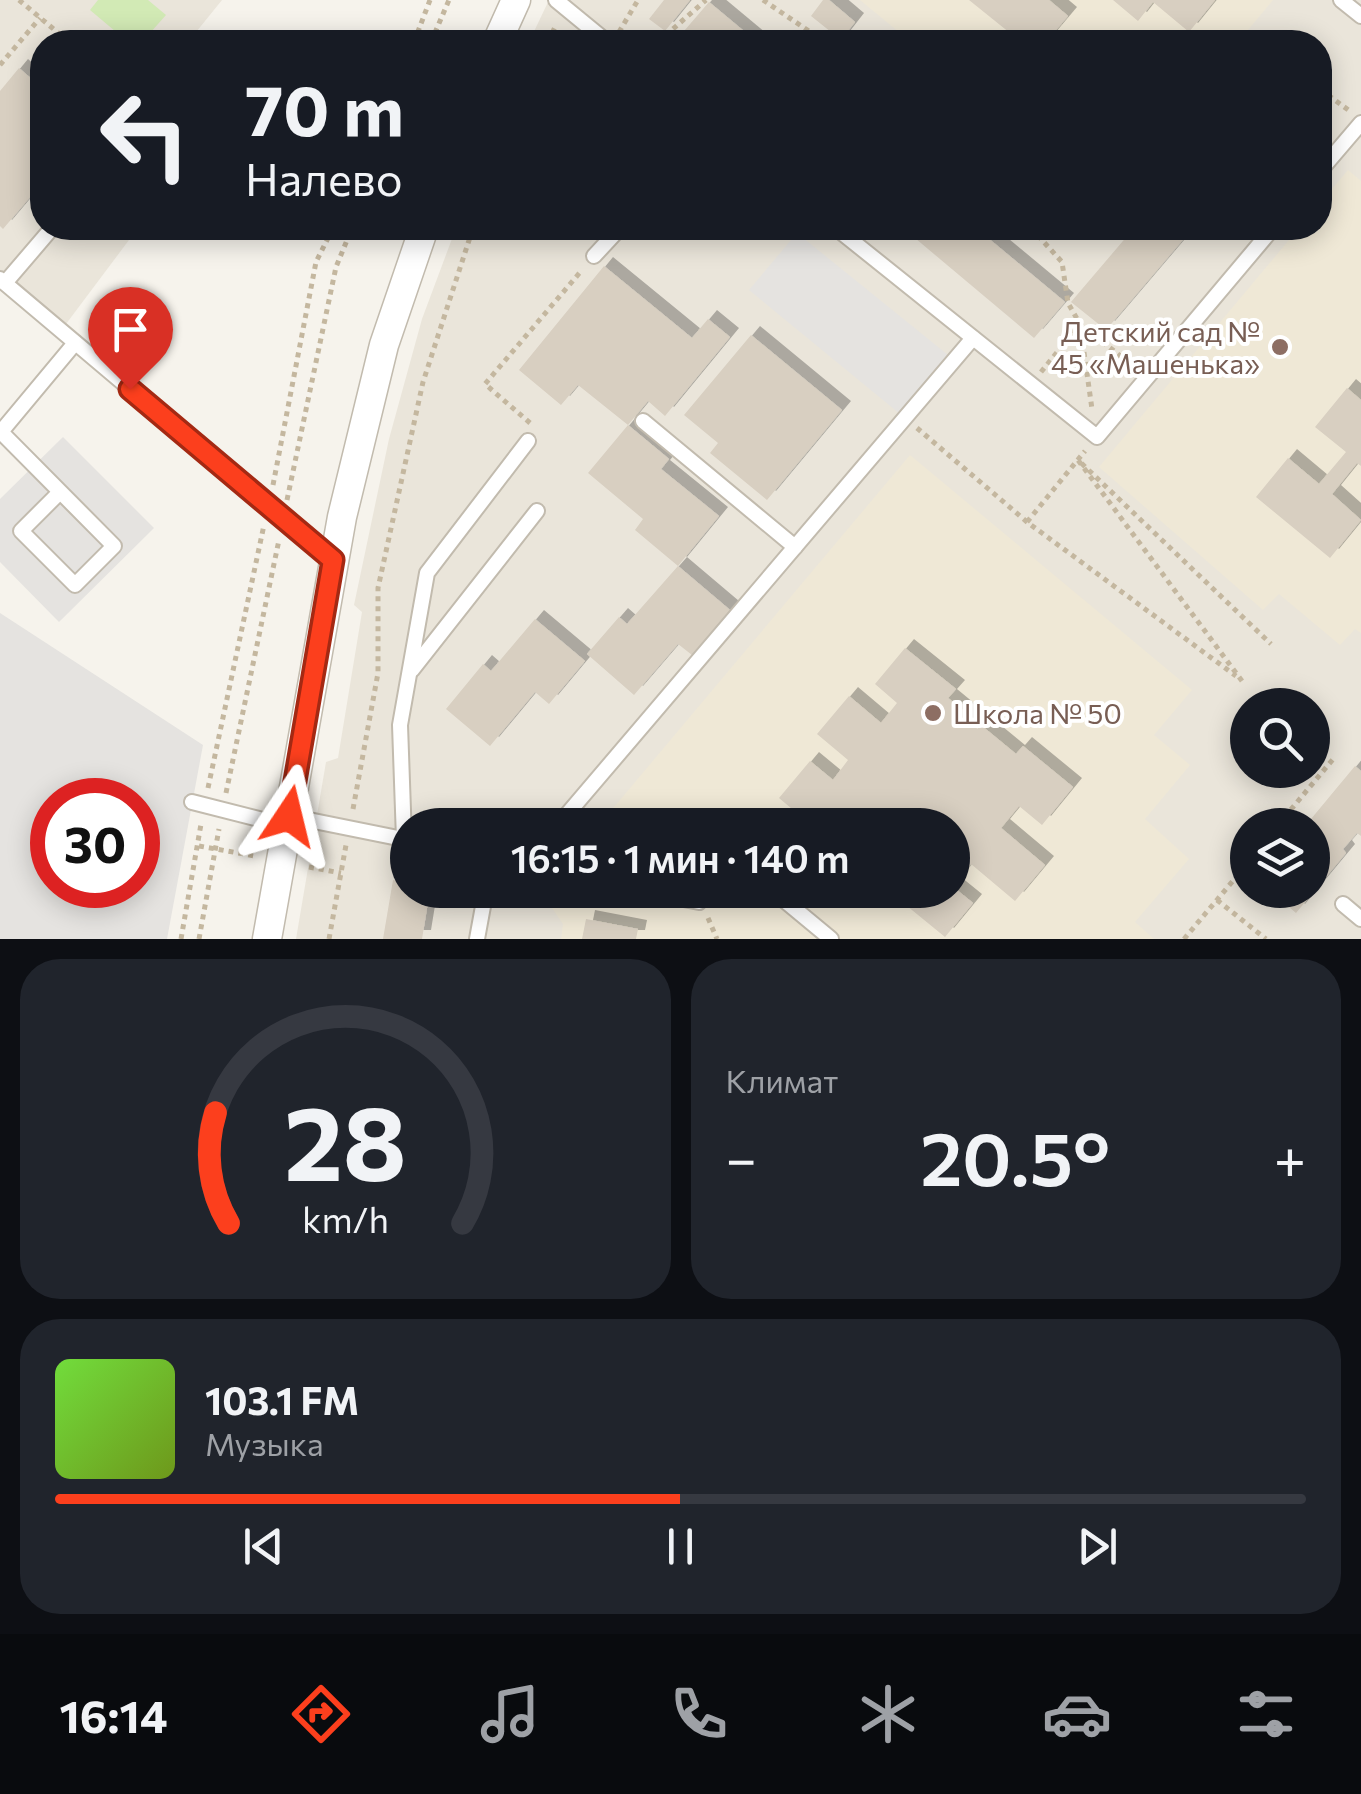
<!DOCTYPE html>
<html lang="ru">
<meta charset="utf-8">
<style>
body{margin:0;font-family:Commissioner,sans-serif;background:#20242c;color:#f1f3f6;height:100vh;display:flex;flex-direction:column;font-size:38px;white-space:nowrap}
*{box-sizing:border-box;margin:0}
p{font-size:32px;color:#9ea1a6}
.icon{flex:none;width:55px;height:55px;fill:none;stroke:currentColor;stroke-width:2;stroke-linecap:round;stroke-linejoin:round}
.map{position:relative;height:939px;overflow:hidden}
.sheet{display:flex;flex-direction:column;gap:20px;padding:20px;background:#0d0f14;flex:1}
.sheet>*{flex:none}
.guide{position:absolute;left:30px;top:30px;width:1302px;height:210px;border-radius:40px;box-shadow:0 5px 25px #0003;background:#171b24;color:#f1f3f6;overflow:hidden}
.controls{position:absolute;left:1230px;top:688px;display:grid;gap:20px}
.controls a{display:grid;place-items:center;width:100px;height:100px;border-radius:50%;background:#171b24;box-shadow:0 5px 25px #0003;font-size:50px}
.speed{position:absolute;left:30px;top:778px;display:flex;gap:20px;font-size:50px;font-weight:700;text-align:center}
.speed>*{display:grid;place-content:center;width:130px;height:130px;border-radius:50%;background:#171b24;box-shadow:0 5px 25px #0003;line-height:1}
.speed .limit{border:15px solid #d22;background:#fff;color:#111}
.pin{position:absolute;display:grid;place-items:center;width:85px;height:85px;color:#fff;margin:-102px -42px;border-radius:50% 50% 50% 0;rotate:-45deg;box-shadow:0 0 10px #0007}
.pin .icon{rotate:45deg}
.me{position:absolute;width:110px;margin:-55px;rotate:10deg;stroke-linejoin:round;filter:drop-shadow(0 0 8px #0008)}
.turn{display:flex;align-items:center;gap:35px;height:210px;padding:0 50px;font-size:45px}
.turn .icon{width:130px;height:130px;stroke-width:2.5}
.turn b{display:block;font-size:70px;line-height:85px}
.big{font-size:75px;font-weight:600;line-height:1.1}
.sheet .tile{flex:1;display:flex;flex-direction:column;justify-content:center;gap:15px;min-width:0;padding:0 35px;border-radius:40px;background:#20242c}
.sheet .dial{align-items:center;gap:0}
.dial svg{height:260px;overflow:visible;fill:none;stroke:#363941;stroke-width:7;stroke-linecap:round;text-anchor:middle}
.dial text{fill:#f1f3f6;stroke:none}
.song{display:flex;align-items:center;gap:30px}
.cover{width:120px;height:120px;border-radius:15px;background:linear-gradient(135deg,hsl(100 70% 55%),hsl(80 70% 35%))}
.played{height:10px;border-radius:5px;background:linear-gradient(90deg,#fc3f1d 50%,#363941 50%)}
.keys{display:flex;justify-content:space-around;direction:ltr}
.heat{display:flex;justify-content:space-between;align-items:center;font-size:55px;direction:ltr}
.sheet .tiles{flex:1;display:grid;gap:20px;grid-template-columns:1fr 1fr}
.tile:last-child{grid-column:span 2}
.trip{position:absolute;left:390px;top:808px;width:580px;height:100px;border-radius:50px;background:#171b24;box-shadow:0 5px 25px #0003;font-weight:600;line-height:100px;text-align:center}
.tabs{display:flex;height:160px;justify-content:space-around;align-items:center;background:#090b0e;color:#9ea1a6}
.tabs .icon{width:70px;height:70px}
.tabs .current{color:#fc3f1d}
.tabs b{font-size:45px;color:#f1f3f6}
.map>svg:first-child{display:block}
.residential{fill:#eae5da;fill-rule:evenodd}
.education{fill:#efe8d6}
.green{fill:#d2eab5}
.parking{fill:#e5e3e0;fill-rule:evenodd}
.building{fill:#d8cfc1;filter:url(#shadow)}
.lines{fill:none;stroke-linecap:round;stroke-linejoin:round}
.service-casing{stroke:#c2bbae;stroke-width:18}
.minor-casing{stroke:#c2bbae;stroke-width:31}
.path{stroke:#c4b79f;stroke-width:5;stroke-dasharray:5 5;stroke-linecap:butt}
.service{stroke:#fff;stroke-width:14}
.minor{stroke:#fff;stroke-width:28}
.route-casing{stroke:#a42913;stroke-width:25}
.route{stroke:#fc3f1d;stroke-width:18}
.education-dot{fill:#8d6e63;stroke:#fff;stroke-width:4}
.labels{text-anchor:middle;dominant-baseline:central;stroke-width:8;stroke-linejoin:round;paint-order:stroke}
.education-label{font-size:28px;fill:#785e54;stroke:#fff;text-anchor:end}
</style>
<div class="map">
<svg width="1361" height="939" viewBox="0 0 1361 939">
<defs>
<filter id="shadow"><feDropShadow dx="9" dy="-9" stdDeviation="0" flood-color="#0004"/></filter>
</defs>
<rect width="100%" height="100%" fill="#f6f3ec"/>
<g class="residential">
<path d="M0 0H222L188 42H42V228H138L66 324 0 271Z"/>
<path d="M549 0H1361V939H296L326 762 338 758 362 612 354 605 389 439 422 319 456 228H1320V42H529ZM1248 705H1312V770H1248ZM408 825H952V890H408ZM1248 825H1312V890H1248Z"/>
</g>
<g class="education">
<path d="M860 0H1273L1238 42H911Z"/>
<path d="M1348 170 1361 181V633L1355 629 1340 645 1279 594 1263 610 1099 467 1299 228H1320V203Z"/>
<path d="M910 455 1192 690 1154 735 1190 765 1145 819 1189 859 1135 922 1154 939H561L563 924 550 905 549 890H952V825H599Z"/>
</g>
<path class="green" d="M98 0H148L166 15 142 42H128L90 10Z"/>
<g class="parking">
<path d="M797 233 948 355 900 414 749 290Z"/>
<path d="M63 437 154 528 59 622 0 562V499Z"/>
<path d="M0 613 203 745 167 939H0ZM52 800H138V885H52Z"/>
</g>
<g class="building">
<path d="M664 0H690L665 31 649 19Z"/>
<path d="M823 0H829L855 22 841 40 811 16Z"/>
<path d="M969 0H1049L1068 16 1046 42H1021Z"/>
<path d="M1113 0H1215L1189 32 1153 2 1138 21Z"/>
<path d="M709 2 757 42H684L678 38Z"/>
<path d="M19 68 42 88V183L3 229 0 226V91Z"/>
<path d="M903 228H976L1065 302 1034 338Z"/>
<path d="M1134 228H1193L1106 330 1071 302Z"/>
<path d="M604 266 692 338 708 319 730 337 665 416 648 401 628 425 669 459 661 469 719 516 678 566 730 610 692 655 678 644 634 695 587 654 619 617 627 624 678 566 635 530 643 519 588 473 628 425 578 385 561 405 519 370Z"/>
<path d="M751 335 842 410 767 500 710 453 718 443 684 415Z"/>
<path d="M1347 388 1361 400V466L1357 463 1332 494 1361 520 1330 558 1256 497 1288 458 1319 484 1346 452 1315 427Z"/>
<path d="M535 619 585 661 549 704 535 692 490 746 446 709 483 664 491 671Z"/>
<path d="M905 648 956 689 948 698 1016 754 1023 746 1073 787 1042 825 1019 806 1001 828 1045 865 1015 901 971 864 952 886V825H811L779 798 810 761 833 780 848 760 817 734 849 696 881 723 897 703 875 684Z"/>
<path d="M1355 766 1361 771V836L1357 833 1343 849 1346 853 1296 913 1269 890H1312V825H1306Z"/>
<path d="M393 880 408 883V890H430L422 939H383Z"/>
<path d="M952 886 973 903 945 937 896 897 901 890H952Z"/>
<path d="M586 919 638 929 636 939H582Z"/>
</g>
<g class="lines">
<defs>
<g id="service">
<path d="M556 0 607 42"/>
<path d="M1341 0 1361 16"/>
<path d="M1320 171 1361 123"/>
<path d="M836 228 1097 437 1273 228"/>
<path d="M594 256 620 228"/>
<path d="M0 279 333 560"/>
<path d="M5 283 52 228"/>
<path d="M643 421 795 547"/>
<path d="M1 432 114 546 75 585 21 531 60 492"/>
<path d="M0 433 75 343"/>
<path d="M412 670 537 511"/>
<path d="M192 802 287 826"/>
<path d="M289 816 408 840"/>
<path d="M558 825 973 338"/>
<path d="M404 839 400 725 427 573 528 441"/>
<path d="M637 890 699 902 708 890"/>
<path d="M772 890 831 939"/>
<path d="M1343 904 1361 919"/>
<path d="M477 939 486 890"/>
</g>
<g id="minor">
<path d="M497 42 516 0"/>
<path d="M267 939 342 517 384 345 424 228"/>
</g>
</defs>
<use href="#service" class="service-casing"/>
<use href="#minor" class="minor-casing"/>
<g class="path">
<path d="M19 0 69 42"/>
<path d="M763 0 825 42"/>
<path d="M619 32 638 0"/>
<path d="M1253 38 1259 42"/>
<path d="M414 42 430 0"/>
<path d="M431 42 449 0"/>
<path d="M548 42 556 25"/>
<path d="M658 42 706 0"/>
<path d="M0 65 40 18"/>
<path d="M1320 89 1351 112"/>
<path d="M1031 228 1062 262 1068 303 1080 324 1092 409"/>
<path d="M1041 372 1080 324 1133 366"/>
<path d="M530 423 485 384 582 270"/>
<path d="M917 428 1027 522 1236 676"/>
<path d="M273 485 316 262 333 228"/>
<path d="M287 500 336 267 352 228"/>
<path d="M1027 522 1085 451"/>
<path d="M1242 681 1078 460 1271 644"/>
<path d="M208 788 264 525"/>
<path d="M226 793 279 540"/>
<path d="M353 809 378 673V588L423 382 473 228"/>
<path d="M1278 825 1334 758"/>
<path d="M199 846 255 856"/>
<path d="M309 867 341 873"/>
<path d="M1217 900 1266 939"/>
<path d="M708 918 717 939"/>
<path d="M181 939 201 824"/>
<path d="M199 939 219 829"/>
<path d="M329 939 346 845"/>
<path d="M1184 939 1248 863"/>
</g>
<use href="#service" class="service"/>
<use href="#minor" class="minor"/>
</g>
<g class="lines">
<defs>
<path id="route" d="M130 389 333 560 289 816"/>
</defs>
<use href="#route" class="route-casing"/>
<use href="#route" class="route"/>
</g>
<g class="education-dot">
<circle cx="1280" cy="347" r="10"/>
<circle cx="933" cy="713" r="10"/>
</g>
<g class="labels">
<g class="education-label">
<text x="1260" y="331">Детский сад №<tspan x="1260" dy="32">45 «Машенька»</tspan></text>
<text x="953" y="713" text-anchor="start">Школа № 50</text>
</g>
</g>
</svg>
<div class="controls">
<a><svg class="icon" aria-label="search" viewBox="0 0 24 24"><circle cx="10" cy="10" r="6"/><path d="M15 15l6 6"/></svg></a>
<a><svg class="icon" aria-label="layers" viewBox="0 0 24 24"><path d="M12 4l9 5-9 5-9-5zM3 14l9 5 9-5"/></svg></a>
</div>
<div class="speed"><div class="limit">30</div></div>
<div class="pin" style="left:130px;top:389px;background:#d93025"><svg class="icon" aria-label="arrive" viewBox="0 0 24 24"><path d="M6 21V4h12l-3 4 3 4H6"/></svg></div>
<svg class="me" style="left:289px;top:816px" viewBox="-20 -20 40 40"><path d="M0-17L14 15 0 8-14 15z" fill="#fc3f1d" stroke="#fff" stroke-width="4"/></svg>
<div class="trip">16:15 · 1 мин · 140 m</div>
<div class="guide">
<div class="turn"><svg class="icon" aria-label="left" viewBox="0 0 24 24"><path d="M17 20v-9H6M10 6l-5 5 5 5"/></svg><div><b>70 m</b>Налево</div></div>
</div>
</div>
<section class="sheet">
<div class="tiles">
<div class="tile dial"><svg viewBox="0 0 100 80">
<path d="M14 69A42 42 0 1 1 86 69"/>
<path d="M14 69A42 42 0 0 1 10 35" stroke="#fc3f1d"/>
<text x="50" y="56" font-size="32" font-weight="700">28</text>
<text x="50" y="72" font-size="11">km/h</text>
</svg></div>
<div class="tile"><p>Климат</p>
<div class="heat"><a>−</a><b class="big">20.5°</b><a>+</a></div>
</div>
<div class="tile">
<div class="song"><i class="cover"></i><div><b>103.1 FM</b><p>Музыка</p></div></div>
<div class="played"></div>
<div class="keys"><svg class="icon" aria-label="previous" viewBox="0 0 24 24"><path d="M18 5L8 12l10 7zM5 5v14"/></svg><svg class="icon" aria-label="pause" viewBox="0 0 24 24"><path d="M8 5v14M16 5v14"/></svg><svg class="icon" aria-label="next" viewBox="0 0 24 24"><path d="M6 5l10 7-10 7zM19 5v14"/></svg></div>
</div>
</div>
</section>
<nav class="tabs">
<b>16:14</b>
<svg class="icon current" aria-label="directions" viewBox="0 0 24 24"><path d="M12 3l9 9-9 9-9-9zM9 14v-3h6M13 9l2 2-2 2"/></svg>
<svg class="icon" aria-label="music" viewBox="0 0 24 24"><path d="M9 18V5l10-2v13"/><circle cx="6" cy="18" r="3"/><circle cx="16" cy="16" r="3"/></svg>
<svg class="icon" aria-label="phone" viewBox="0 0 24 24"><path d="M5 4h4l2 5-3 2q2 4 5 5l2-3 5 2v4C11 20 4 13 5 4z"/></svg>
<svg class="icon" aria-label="climate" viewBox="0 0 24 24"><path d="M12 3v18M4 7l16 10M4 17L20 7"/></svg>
<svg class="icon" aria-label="car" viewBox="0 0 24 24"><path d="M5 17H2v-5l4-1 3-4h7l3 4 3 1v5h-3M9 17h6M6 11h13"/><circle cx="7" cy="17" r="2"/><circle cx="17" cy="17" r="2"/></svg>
<svg class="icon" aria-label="filters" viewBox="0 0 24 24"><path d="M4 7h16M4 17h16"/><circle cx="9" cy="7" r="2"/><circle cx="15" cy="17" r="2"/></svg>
</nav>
